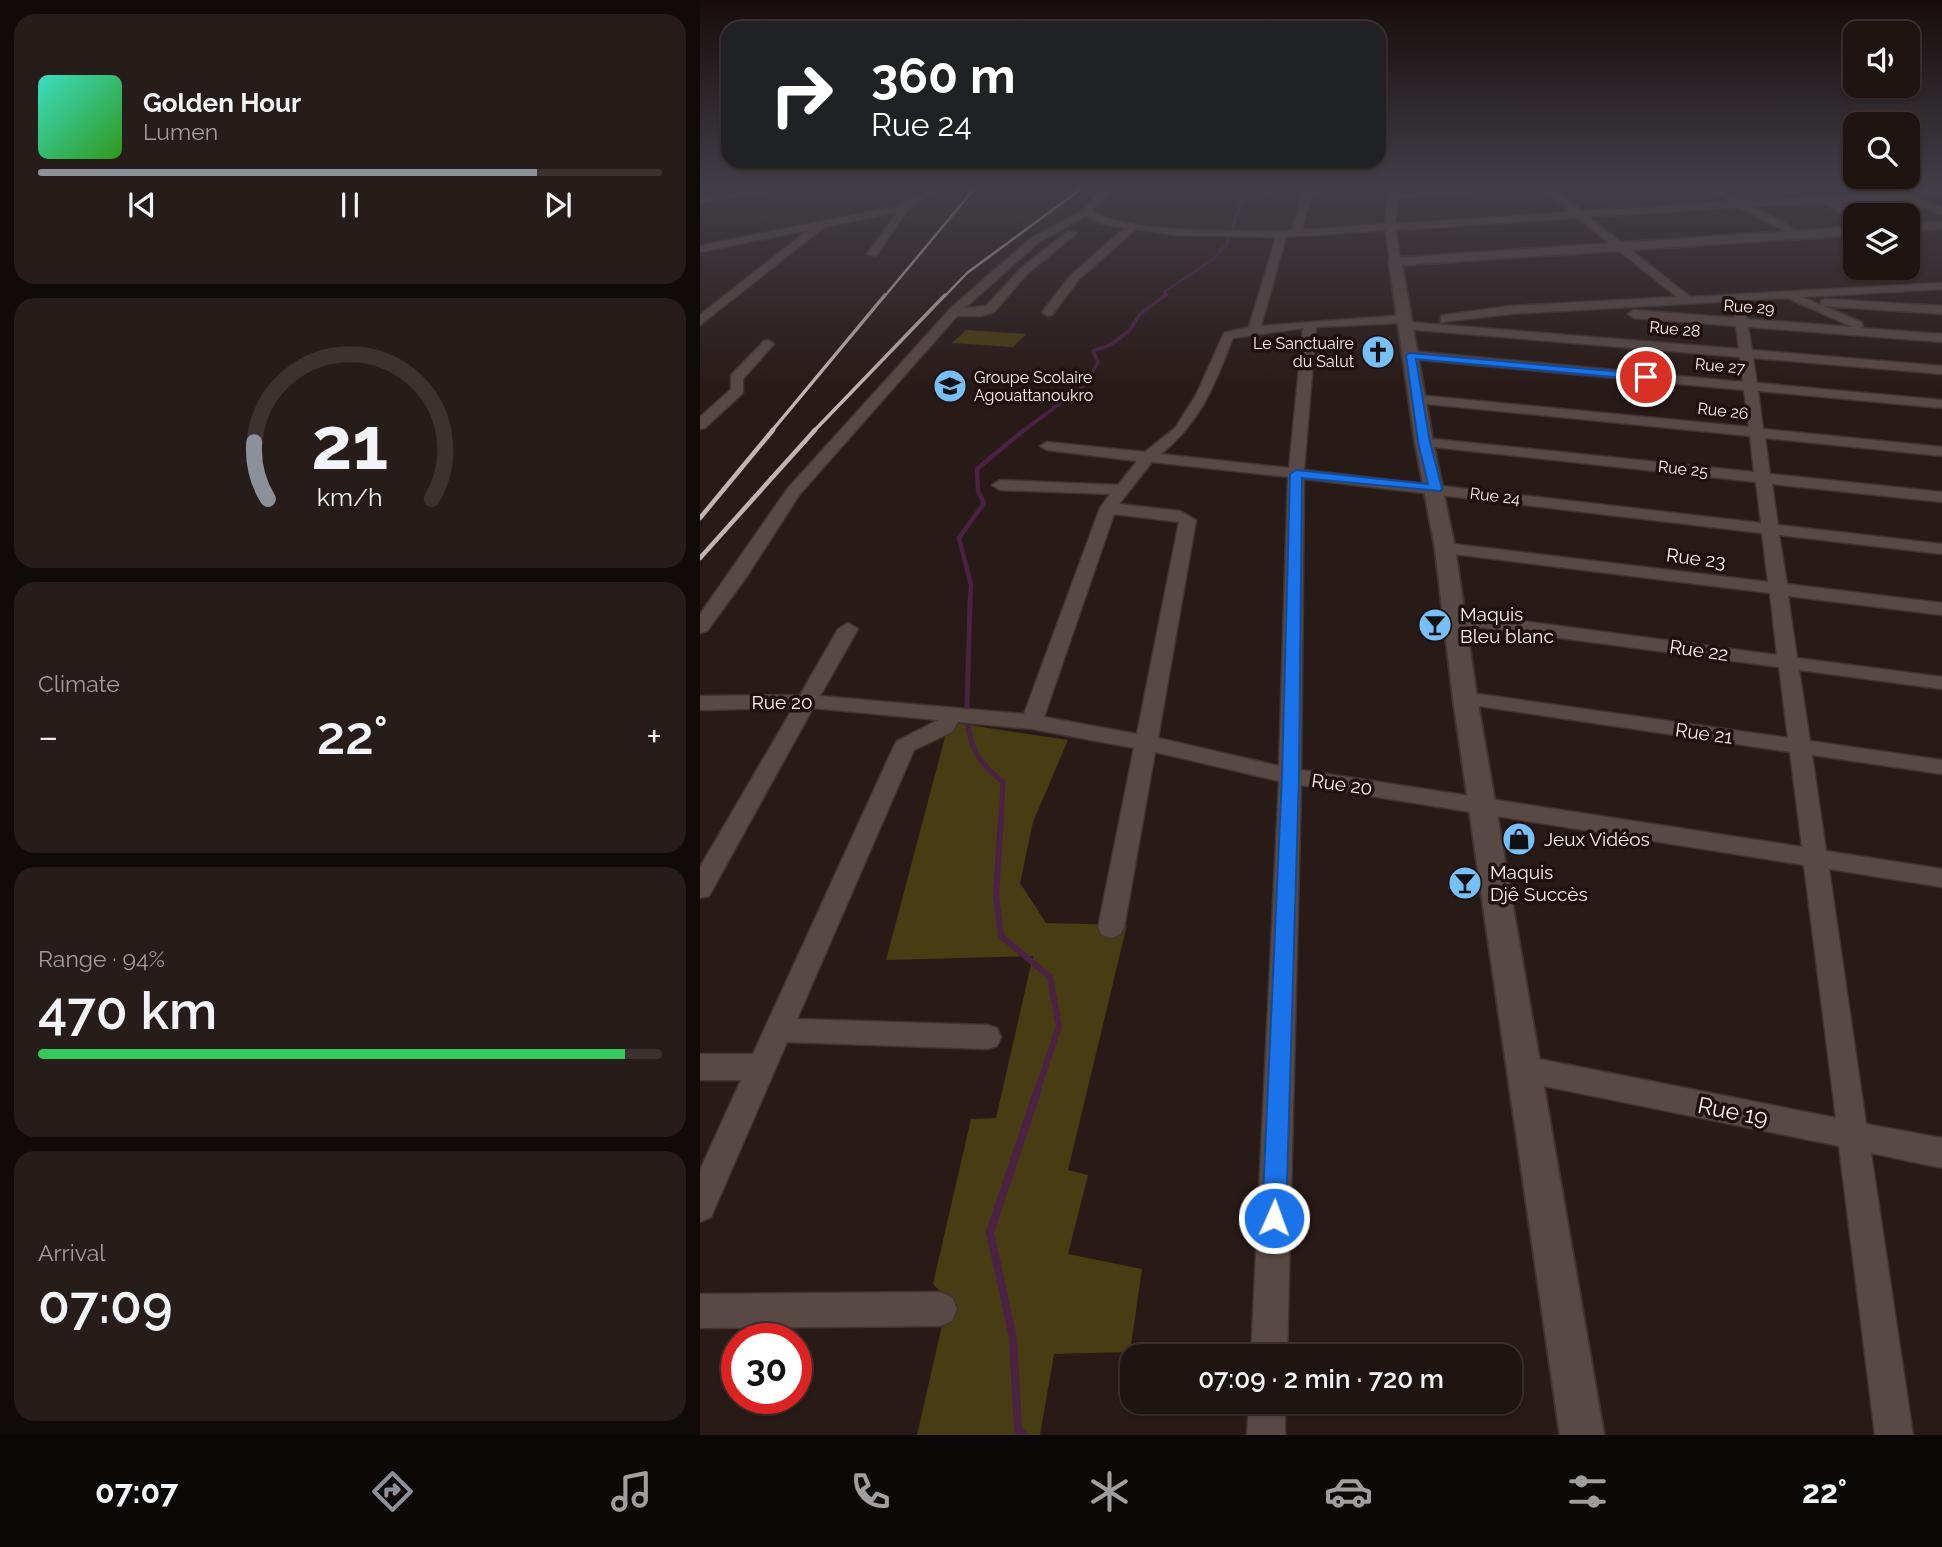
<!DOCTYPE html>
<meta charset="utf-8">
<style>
body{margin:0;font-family:Raleway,sans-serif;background:#261d1a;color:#f1f3f6;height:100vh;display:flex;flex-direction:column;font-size:26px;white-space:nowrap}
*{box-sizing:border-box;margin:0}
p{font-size:23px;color:#a19e9f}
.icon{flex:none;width:38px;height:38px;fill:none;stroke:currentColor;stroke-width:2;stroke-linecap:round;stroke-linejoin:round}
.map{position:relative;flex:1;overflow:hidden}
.details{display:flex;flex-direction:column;gap:14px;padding:14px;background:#100b09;width:700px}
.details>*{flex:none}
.hud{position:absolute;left:21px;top:21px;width:665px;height:147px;border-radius:21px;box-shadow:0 2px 5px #0004,0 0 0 2px #3c3331;background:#202124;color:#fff;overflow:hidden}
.fabs{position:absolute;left:1143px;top:21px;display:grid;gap:14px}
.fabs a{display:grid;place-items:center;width:77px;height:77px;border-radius:14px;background:#1e1411;box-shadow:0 2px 5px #0004,0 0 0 2px #3c3331;font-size:35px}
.speed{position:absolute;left:21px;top:1323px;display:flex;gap:14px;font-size:35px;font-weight:700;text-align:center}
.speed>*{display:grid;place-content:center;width:91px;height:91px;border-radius:50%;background:#1e1411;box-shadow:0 2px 5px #0004,0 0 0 2px #3c3331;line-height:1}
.speed .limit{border:10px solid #d22;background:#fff;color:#111}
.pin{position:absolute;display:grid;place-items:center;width:60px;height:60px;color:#fff;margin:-30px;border:4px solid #fff;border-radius:50%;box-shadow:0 2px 7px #0007}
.me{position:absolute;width:77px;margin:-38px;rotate:2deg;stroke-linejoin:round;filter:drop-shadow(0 0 5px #0008)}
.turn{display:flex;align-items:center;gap:24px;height:147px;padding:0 35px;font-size:32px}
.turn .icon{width:91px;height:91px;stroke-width:2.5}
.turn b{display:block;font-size:49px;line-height:60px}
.big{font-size:52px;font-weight:600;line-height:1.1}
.details .card{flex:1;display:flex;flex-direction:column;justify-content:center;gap:10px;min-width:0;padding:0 24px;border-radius:21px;background:#261d1a}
.details .dial{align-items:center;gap:0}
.dial svg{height:182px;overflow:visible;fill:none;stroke:#3c3331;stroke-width:7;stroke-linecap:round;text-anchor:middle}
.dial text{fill:#f1f3f6;stroke:none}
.song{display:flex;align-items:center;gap:21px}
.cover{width:84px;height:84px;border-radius:10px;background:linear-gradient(135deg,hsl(170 70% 55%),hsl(110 70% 35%))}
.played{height:7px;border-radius:4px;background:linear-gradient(90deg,#8c9099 80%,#3c3331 80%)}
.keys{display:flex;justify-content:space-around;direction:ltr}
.heat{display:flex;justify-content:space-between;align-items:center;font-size:38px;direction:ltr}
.charge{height:10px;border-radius:5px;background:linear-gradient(90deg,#34c759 94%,#3c3331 0)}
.trip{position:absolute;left:420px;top:1344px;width:402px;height:70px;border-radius:21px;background:#1e1411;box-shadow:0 2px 5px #0004,0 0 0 2px #3c3331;font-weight:600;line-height:70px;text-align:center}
.tab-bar{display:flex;height:112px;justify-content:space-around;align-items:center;background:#0c0807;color:#a19e9f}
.tab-bar .icon{width:49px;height:49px}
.tab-bar .selected{color:#8c9099}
.tab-bar b{font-size:32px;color:#f1f3f6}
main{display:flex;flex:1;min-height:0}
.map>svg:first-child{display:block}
.green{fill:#483d12}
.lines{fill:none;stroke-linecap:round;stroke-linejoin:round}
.stream-far5{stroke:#4b2144;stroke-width:2.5}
.stream-far4{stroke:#4b2144;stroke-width:3.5}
.stream-far3{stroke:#4b2144;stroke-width:4.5}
.stream-far2{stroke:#4b2144;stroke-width:5}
.stream-far1{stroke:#4b2144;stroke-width:6}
.stream{stroke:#4b2144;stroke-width:8}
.minor-casing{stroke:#3f3432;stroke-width:3}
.tertiary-casing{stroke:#3f3432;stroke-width:4}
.minor{fill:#594945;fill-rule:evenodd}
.tertiary{fill:#594945;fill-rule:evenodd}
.rail-far2{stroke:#c1b5b3;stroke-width:2.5}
.rail-far1{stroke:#c1b5b3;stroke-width:3.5}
.rail{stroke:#c1b5b3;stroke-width:4.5}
.route{fill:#1a73e8;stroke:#114b97;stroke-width:2}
.labels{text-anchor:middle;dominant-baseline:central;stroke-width:7;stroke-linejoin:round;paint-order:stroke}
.far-street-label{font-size:16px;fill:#fcf1ef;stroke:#1e110e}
.far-poi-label{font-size:16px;fill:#fcf1ef;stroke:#1e110e;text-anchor:end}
.street-label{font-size:19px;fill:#fcf1ef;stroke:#1e110e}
.poi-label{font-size:19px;fill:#fcf1ef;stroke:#1e110e;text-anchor:start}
.near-street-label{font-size:23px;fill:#fcf1ef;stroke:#1e110e}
</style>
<main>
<section class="details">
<div class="card">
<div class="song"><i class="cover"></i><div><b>Golden Hour</b><p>Lumen</p></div></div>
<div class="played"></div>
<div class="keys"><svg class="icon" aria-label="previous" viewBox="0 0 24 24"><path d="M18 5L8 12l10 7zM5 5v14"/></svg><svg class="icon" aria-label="pause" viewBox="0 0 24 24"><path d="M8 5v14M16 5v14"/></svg><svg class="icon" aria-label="next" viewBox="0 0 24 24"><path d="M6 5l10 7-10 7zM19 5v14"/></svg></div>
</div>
<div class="card dial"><svg viewBox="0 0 100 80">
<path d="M14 69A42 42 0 1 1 86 69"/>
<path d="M14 69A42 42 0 0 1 8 44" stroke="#8c9099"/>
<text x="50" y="56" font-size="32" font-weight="700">21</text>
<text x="50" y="72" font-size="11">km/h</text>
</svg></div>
<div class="card"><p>Climate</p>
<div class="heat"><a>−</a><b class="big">22°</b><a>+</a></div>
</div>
<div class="card"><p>Range · 94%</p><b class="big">470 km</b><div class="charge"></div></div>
<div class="card"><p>Arrival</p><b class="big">07:09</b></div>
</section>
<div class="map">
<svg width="1242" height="1435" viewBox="0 0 1242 1435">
<rect width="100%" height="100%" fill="#281a17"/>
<g class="green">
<path d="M266 330 326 334 313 347 252 343Z"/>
<path d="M249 722 368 740 333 822 320 883 346 923 427 925 368 1170 388 1175 368 1254 442 1269 430 1352 354 1354 340 1435H217L248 1299 233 1284 271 1119 296 1118 333 956 186 960Z"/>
</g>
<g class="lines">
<path class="stream-far5" d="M464 297 467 295 464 292 511 261 526 245 546 189"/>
<path class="stream-far4" d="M322 432 386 384 398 362 393 351 410 345 429 331 440 314 466 295"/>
<path class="stream-far3" d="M270 603 271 585 259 538 284 503 278 491 277 469 324 430"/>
<g class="stream-far2">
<path d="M267 708 270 601"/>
<path d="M268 722C270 751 281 764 303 782L301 819"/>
</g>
<path class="stream-far1" d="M301 817 296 896 301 936 350 977 359 1027 337 1091"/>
<path class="stream" d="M324 1435 318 1430 313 1338 290 1232 338 1089"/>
<defs>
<g id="minor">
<path d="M44 189H66L0 203V197Z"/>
<path d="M224 189H233L234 192 208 209 176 256 167 254 197 212 124 227 0 325V315L108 230 0 252V246L202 205Z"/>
<path d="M403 189H412L392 211C434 235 532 230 582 231L592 230 604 189H613L602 230 685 224 688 189H698L697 192 795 189 697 198 695 224 871 212 844 189H854L882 211 1030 202 1009 189H1021L1042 201 1194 194 1189 189H1242V195L1209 194 1242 208V215L1205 199 1134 202 1158 215H1155V220L1121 203 1052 206 1102 233 1103 235 1098 238 1039 207 889 217 990 297 1242 283V289L1103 297 1120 305 1121 301 1125 299 1242 306V314L1124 306 1161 322 1163 325 1160 328 1242 334V342L1048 327 1052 350 1242 366V374L1053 358 1057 383 1242 400V408L1058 391 1063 429 1242 447V456L1065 438 1070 474 1242 492V502L1072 484 1078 525 1242 544V554L1079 535 1087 584 1242 603V615L1088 596 1097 658 1242 677V689L1099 670 1110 741 1242 760V774L1112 755 1126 851 1242 869V887L1129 869 1166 1124 1242 1138V1168L1171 1153 1213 1435H1175L1139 1146 824 1082 814 1078 810 1069 814 1060 824 1056 1136 1118 1104 865 601 785 587 1356H551L579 781 455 752 424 928 420 935 411 938 402 935 398 928 434 748 332 729 258 722 252 732 214 750 97 1019 287 1025 297 1028 301 1037 297 1046 287 1049 87 1042 11 1217 0 1222V1170L41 1080H0V1054H53L194 746 197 741 238 720 113 708 9 896 0 898V867L93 708 0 710V696L100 695 138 629 148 623 158 629 120 696 324 714 400 508 410 494 300 490 292 485 300 480 418 485 437 461 347 450 340 446 347 442 445 452 475 428 496 395 524 333 549 327 576 237 475 235 436 229 379 279 352 315 348 316 342 312 371 275 425 228 399 223 386 216 338 243 265 308 286 306 320 269 368 231 377 233 328 273 294 312 281 316H257L100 494 47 576 7 631 0 633V614L88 488 250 309 330 239 383 210ZM878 218 977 297 811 306 745 315 741 316V322L811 314 1033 301 1035 318 934 310 928 314 934 318 1036 326 1039 349 708 322V316L704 315 561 326 586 237 686 230 690 262 695 265 700 262 696 230ZM1087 298 1152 327 1047 319 1044 300ZM701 323 702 328 706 329 1040 357 1043 382 710 351 704 355 710 359 1044 390 1049 427 717 395 710 399 717 403 1050 436 1054 472 724 438 717 442 724 446 1056 482 1061 523 604 470 616 327ZM603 328 589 468 461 454C503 419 513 387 533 338ZM452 462 588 477 579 766 458 738 496 520 480 511 419 504ZM604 479 1062 533 1068 582 745 543 736 548 745 553 1070 593 1077 655 755 612 746 618 755 624 1079 667 1088 738 765 692 758 693 755 698 758 703 765 704 1090 752 1102 847 601 770ZM414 514 479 522 437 734 344 717Z"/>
<path d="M68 340 74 344 43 379V393L5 428 0 429V417L31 389V375L64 341Z"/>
<path d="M240 1292 252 1297 257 1309 252 1321 240 1326 0 1328V1294Z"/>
<path d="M549 1402H585V1435H547Z"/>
</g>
<g id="tertiary">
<path d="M1242 222V228L1208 231V225Z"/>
<path d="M1155 227V235L702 265 733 442 755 548 777 698 904 1435H860L753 698 735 548 715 442 689 262 695 258Z"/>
</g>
</defs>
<use href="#minor" class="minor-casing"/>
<use href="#tertiary" class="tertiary-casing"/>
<use href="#minor" class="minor"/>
<use href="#tertiary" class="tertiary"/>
<g class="rail-far2">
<path d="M184 297 274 189"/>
<path d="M244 297 267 273 381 189"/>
</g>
<g class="rail-far1">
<path d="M71 432 185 295"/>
<path d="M113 432 245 295"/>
</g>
<g class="rail">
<path d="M0 518 73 430"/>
<path d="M0 558 115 430"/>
</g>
</g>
<linearGradient id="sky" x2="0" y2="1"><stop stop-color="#160e0d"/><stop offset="0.48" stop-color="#423e47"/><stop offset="1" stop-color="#423e47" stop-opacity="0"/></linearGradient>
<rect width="1242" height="390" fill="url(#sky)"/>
<path class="route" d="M710 353 946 374 951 377 946 380 716 359 730 442 742 489 740 491 602 478 599 776 586 1218 582 1227 574 1230 565 1227 562 1218 582 776 590 474 596 470 728 484 718 442 706 355Z"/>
<defs>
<symbol id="church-disc" viewBox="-11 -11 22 22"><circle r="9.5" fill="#77c0f7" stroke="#1e110e"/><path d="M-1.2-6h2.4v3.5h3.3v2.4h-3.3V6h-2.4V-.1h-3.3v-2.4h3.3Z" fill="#111"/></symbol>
<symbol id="school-disc" viewBox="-11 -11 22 22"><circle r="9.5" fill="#77c0f7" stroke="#1e110e"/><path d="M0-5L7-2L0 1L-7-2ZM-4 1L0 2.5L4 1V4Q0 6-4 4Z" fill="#111"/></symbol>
<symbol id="bar-disc" viewBox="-11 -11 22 22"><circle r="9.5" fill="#77c0f7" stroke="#1e110e"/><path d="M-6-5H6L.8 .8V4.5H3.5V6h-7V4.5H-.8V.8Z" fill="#111"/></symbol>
<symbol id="shop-disc" viewBox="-11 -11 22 22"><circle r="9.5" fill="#77c0f7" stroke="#1e110e"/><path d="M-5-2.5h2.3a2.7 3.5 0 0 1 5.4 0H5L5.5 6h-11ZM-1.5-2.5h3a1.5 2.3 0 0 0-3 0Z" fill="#111"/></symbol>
</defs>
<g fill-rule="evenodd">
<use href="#church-disc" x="659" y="333" width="38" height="38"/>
<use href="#school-disc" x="231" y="367" width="38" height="38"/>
<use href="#bar-disc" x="716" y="606" width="38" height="38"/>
<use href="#shop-disc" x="800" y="820" width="38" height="38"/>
<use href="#bar-disc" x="746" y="864" width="38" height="38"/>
</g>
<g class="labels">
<g class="far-street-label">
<text transform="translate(1049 307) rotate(4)">Rue 29</text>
<text transform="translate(975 329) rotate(5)">Rue 28</text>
<text transform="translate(1020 366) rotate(5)">Rue 27</text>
<text transform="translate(1023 411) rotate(6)">Rue 26</text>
<text transform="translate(983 469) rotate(6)">Rue 25</text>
<text transform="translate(795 496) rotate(7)">Rue 24</text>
</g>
<g class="far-poi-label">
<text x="654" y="343">Le Sanctuaire<tspan x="654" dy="18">du Salut</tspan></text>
<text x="274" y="377" text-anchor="start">Groupe Scolaire<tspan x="274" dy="18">Agouattanoukro</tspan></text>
</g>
<g class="street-label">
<text transform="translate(996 558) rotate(7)">Rue 23</text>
<text transform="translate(999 650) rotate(8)">Rue 22</text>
<text x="82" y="702">Rue 20</text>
<text transform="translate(1004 733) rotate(8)">Rue 21</text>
<text transform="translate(642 784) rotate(8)">Rue 20</text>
</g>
<g class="poi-label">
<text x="760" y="614">Maquis<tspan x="760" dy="22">Bleu blanc</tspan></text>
<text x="844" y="839">Jeux Vidéos</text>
<text x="790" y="872">Maquis<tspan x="790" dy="22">Djê Succès</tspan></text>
</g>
<g class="near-street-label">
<text transform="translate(1033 1111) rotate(11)">Rue 19</text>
</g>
</g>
</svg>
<div class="fabs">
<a><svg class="icon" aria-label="sound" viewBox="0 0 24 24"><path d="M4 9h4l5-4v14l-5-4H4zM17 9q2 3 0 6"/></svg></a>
<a><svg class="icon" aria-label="search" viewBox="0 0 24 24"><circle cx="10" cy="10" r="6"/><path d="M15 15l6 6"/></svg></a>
<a><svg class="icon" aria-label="layers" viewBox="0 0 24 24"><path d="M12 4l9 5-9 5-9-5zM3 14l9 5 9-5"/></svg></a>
</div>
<div class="speed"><div class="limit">30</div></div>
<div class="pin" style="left:946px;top:377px;background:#d93025"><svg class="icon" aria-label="arrive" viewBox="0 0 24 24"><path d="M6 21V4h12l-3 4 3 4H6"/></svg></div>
<svg class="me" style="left:574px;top:1218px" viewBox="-20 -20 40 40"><circle r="17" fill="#1a73e8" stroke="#fff" stroke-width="3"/><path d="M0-11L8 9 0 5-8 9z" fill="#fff"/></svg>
<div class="trip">07:09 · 2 min · 720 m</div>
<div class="hud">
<div class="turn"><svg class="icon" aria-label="right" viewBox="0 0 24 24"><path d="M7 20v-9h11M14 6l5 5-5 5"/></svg><div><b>360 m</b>Rue 24</div></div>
</div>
</div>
</main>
<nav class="tab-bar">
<b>07:07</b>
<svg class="icon selected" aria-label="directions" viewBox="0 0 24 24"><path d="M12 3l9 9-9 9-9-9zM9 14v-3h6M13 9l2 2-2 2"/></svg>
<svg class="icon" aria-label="music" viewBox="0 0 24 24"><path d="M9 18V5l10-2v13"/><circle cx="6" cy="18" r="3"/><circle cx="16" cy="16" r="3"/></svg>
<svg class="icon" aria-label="phone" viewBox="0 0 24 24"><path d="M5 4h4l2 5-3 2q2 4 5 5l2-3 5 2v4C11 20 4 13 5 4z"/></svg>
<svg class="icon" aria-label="climate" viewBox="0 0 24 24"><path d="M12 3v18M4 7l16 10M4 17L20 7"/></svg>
<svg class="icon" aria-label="car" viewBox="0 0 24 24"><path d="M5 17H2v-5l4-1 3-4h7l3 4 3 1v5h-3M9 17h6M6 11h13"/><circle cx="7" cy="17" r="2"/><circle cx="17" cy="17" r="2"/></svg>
<svg class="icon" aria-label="filters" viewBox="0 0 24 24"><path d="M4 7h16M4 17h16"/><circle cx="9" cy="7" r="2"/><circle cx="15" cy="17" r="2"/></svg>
<b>22°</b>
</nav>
